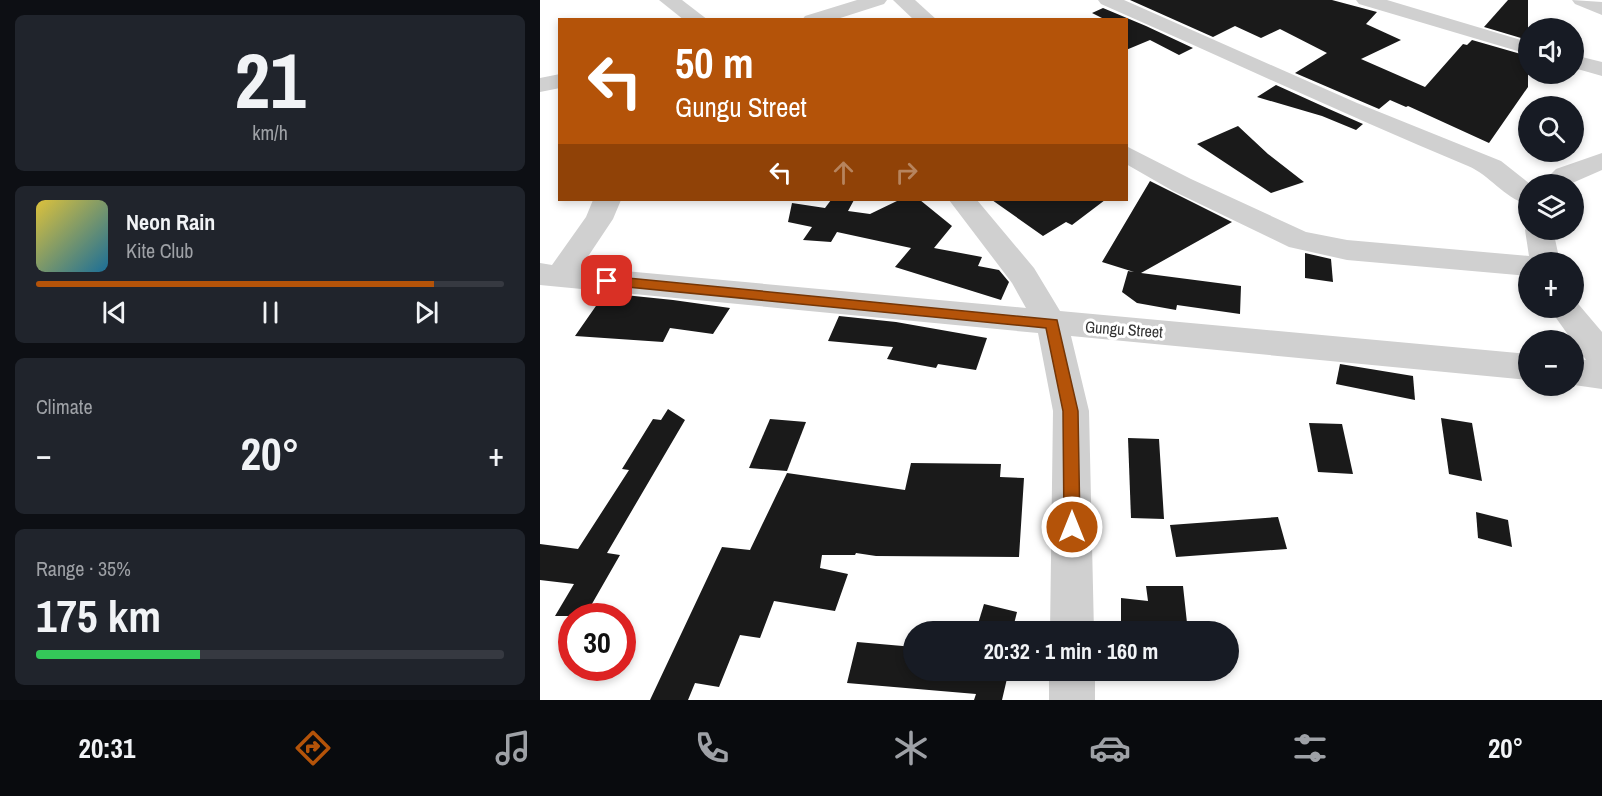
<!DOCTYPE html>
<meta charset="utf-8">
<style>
body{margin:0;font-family:"Archivo Narrow",sans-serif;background:#20242c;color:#f1f3f6;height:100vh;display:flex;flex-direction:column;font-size:22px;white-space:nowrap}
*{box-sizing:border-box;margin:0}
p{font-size:20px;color:#9ea1a6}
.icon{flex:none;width:33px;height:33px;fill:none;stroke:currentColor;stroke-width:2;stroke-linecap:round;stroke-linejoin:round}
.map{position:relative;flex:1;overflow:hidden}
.side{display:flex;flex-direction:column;gap:15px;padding:15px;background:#0d0f14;width:540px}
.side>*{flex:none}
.hud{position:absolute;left:18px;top:18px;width:570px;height:183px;border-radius:0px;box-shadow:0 3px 9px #0003;background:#b45309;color:#fff;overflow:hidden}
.buttons{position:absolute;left:978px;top:18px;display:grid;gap:12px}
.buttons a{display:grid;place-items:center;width:66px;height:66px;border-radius:50%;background:#171b24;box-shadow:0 3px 9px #0003;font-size:30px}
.speed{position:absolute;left:18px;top:603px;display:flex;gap:12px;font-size:30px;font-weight:700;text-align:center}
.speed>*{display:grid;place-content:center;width:78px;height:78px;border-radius:50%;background:#171b24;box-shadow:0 3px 9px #0003;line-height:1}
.speed .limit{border:9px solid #d22;background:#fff;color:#111}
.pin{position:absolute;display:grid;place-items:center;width:51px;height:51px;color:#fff;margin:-26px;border-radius:12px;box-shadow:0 3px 9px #0006}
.me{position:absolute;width:66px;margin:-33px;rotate:0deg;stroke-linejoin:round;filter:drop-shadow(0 0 4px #0008)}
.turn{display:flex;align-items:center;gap:21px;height:126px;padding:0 18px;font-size:27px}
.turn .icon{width:78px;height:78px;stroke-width:2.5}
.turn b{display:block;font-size:42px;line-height:51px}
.lanes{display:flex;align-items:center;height:57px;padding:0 18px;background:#0003;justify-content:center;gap:30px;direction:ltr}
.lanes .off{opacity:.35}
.big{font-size:45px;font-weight:700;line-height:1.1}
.side .card{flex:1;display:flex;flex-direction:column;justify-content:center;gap:9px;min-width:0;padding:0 21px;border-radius:9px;background:#20242c}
.side .dial{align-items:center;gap:0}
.dial b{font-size:78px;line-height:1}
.song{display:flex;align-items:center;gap:18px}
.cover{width:72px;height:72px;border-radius:9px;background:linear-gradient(135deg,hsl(50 70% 55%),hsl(200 70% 35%))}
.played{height:6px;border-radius:3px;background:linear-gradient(90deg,#b45309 85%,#363941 85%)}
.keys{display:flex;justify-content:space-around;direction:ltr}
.heat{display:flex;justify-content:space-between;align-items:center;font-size:33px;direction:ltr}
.charge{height:9px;border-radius:4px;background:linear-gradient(90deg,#34c759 35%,#363941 0)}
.trip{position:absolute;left:363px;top:621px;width:336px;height:60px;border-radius:30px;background:#171b24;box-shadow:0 3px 9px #0003;font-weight:700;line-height:60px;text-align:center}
.menu{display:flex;height:96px;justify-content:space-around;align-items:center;background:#090b0e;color:#9ea1a6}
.menu .icon{width:42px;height:42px}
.menu .selected{color:#b45309}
.menu b{font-size:27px;color:#f1f3f6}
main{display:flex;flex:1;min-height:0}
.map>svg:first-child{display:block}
.building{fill:#1a1a1a}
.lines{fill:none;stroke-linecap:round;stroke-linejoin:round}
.minor{fill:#d0d0d0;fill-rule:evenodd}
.route{fill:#b45309;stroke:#753606;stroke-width:1.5}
.labels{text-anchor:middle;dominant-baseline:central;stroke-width:6;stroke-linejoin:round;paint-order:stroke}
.street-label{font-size:16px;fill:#333;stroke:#fff}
</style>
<main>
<section class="side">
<div class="card dial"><b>21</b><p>km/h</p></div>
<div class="card">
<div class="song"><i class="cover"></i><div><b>Neon Rain</b><p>Kite Club</p></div></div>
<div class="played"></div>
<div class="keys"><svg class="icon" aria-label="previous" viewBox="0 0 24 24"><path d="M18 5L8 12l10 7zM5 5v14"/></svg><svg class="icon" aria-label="pause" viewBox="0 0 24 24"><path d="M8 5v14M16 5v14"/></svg><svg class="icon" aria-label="next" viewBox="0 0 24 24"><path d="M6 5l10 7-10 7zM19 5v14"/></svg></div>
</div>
<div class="card"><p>Climate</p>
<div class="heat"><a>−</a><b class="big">20°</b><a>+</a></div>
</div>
<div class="card"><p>Range · 35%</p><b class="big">175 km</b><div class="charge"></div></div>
</section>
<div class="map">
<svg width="1062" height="700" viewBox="0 0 1062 700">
<rect width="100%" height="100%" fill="#fff"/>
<g class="building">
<path d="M590 0H792L837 12 826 24 861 40 821 59 885 87 923 44 927 45 932 40 988 56V87L949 143 868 106 866 107 850 100 839 109 755 73 787 53 740 29 721 38 695 26 673 37Z"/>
<path d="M968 0H988V40L944 27Z"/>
<path d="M563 8 606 26 653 48 639 55 610 40 586 50V20H566L552 13Z"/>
<path d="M736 85 789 109 823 124 816 130 782 116 717 97Z"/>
<path d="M698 126 728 154 764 182 731 193 657 144Z"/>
<path d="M610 181 692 222 601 273 701 286 700 314 637 305 636 310 597 303 582 292 588 271 594 272 562 262Z"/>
<path d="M291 200H314L308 211 330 214 359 200H380L412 226 394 248 442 257 438 266 459 270 469 282 461 300 355 267 371 248 297 232 291 242 263 240 272 227 248 222 252 203 285 208Z"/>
<path d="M452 200H565L532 225 526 222 503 236Z"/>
<path d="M765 253 791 259 793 282 765 278Z"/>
<path d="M65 293 133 300 190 308 173 334 130 328 123 342 35 336Z"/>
<path d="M299 316 356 322 447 338 436 370 398 364 396 368 347 359 353 347 288 341Z"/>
<path d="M800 364 873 376 875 400 796 384Z"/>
<path d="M128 409 145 420 67 553 80 555 45 616H15L34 584 0 580V544L38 549 89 470 82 469 113 419 121 420Z"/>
<path d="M901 418 932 423 942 481 909 474Z"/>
<path d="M230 419 266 422 247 471 209 468Z"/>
<path d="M769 423 802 424 813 474 778 472Z"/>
<path d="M588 438 619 439 624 519 591 518Z"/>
<path d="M371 463 461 464 460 477 484 478 479 557 336 556 316 553 315 555H282L280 568 308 574 295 611 234 601 220 638 200 635 179 687 155 683 148 700H110L182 547 210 550 247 473 365 490Z"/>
<path d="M936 512 968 520 972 547 938 538Z"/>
<path d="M738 517 747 549 636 557 630 525Z"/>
<path d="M606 586H643L648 632H581V598L608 601Z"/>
<path d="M444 604 477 612 472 632 437 627Z"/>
<path d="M317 642 374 647V670H469L462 700H434L436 694 307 683Z"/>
</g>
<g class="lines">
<g class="minor">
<path d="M119 0H142L168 20H144Z"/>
<path d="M317 0H347L344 4 294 20H262L265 16Z"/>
<path d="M353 0H375L397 20H374Z"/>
<path d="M558 0H584L817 103 961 161 990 184 988 204C966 200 950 175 928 166 805 115 684 58 561 4Z"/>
<path d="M816 0H847L988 42V54L819 4Z"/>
<path d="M1032 0 1062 2V15L1035 4Z"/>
<path d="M1034 55 1062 62V76L1034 68Z"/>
<path d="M20 74V88L0 92V78Z"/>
<path d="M586 146 651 179 766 232 807 240 989 256 985 230 988 224V230H1013L1020 262H988V276L807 260 749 247 633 191 586 164Z"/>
<path d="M1062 153V170L1030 184H1001L1016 169Z"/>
<path d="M53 200H81L73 219 41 267 486 308 472 283 409 200H437L494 268 520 311 988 354V380L531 336 549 411 554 632H510L513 411 498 333 0 285V263L12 265 46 217Z"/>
<path d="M1034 299 1062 332V389L1034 385V359L1046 360 1009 308H1034Z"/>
<rect x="509" y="670" width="46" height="30"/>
</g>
</g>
<path class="route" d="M67 276 517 320 538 411 540 527 538 533 532 535 526 533 524 527 523 411 506 328 67 285 61 281Z"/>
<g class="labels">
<g class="street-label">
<text transform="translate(584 329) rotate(4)">Gungu Street</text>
</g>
</g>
</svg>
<div class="buttons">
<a><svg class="icon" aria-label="sound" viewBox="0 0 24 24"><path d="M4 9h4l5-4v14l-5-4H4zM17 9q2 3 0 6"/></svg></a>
<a><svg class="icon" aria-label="search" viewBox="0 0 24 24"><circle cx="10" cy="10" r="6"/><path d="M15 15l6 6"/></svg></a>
<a><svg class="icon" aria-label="layers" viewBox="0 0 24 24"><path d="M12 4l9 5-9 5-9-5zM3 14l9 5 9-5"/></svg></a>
<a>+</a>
<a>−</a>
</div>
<div class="speed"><div class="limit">30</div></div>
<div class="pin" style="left:67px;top:281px;background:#d93025"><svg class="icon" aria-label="arrive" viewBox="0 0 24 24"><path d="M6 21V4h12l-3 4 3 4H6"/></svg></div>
<svg class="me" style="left:532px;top:527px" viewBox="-20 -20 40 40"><circle r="17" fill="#b45309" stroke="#fff" stroke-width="3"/><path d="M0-11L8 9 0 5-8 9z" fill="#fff"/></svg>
<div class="trip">20:32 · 1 min · 160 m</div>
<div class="hud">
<div class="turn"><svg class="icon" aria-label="left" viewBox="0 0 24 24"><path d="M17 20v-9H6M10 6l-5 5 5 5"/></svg><div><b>50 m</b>Gungu Street</div></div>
<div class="lanes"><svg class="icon" aria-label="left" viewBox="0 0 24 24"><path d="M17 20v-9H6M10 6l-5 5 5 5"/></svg><svg class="icon off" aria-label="ahead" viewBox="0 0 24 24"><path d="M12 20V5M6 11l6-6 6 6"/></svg><svg class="icon off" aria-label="right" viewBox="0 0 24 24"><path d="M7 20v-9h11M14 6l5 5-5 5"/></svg></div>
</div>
</div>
</main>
<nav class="menu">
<b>20:31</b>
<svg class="icon selected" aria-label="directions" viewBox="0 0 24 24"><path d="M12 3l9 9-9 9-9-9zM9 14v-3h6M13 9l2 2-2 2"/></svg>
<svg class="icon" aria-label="music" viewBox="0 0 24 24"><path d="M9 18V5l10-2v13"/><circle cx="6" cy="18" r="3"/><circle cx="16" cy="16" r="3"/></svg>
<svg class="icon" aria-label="phone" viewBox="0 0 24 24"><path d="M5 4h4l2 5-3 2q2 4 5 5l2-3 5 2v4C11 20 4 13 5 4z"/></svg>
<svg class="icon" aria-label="climate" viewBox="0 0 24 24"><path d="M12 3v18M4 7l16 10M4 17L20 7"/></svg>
<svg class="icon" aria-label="car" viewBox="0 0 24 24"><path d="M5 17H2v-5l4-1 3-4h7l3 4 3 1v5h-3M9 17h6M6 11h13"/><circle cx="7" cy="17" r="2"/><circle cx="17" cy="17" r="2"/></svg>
<svg class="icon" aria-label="filters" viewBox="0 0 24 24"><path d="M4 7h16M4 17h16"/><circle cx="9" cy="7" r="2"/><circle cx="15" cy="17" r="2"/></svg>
<b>20°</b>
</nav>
